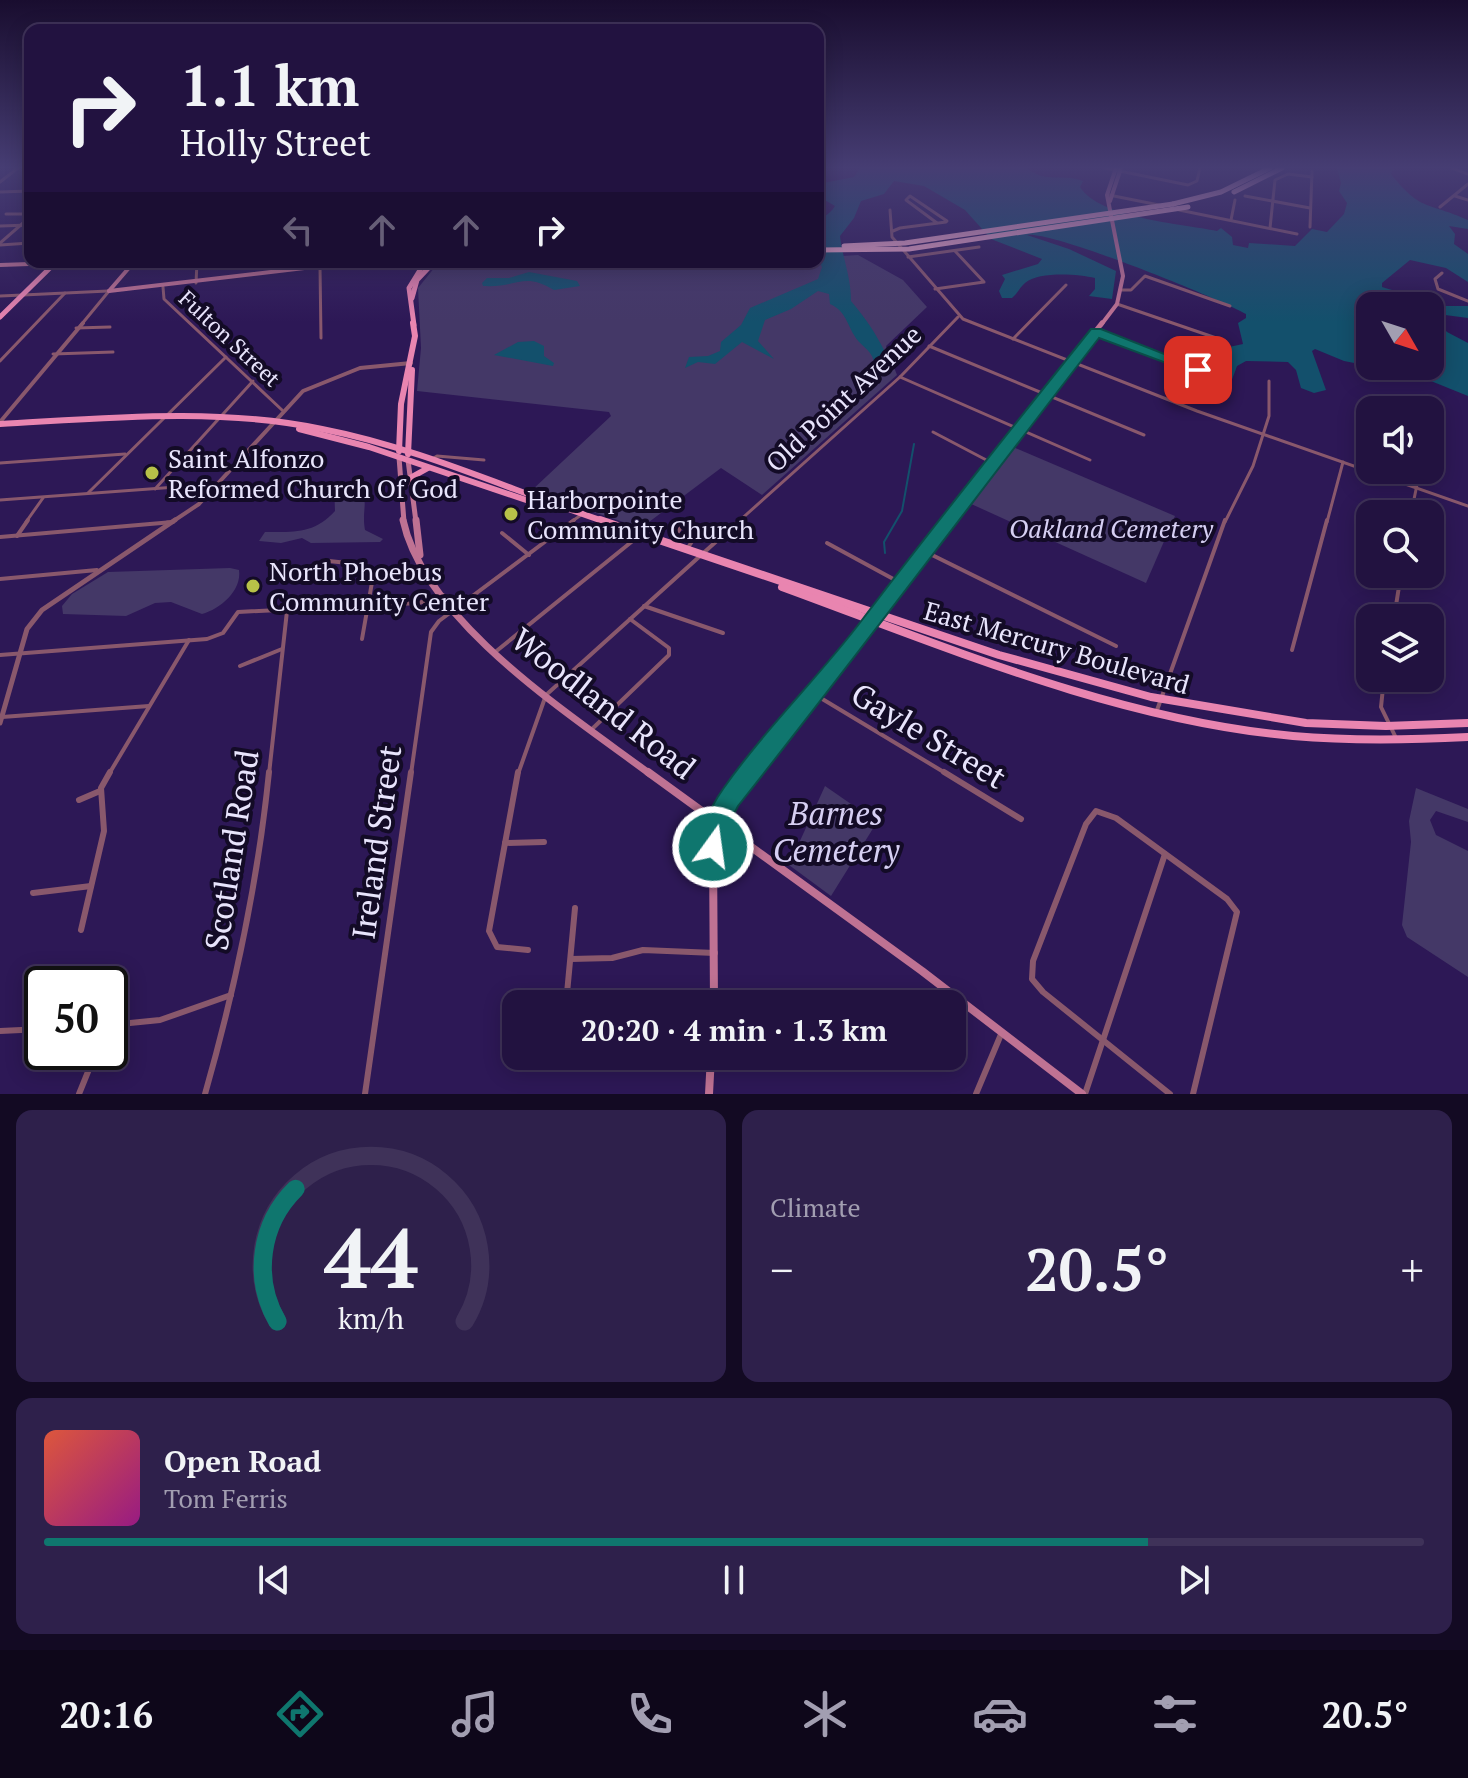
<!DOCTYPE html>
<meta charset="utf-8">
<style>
body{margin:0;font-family:"PT Serif",serif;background:#2e204b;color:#f1f3f6;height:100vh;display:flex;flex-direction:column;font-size:30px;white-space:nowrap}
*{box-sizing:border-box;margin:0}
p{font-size:26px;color:#a29eb1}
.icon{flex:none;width:44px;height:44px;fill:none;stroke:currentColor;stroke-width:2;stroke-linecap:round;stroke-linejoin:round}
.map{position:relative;height:1094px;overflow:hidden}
.panel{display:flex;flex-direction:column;gap:16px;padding:16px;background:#130a23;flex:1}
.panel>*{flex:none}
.hud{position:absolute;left:24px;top:24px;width:800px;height:244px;border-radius:16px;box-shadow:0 4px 20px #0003,0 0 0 2px #3f3259;background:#221240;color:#f1f3f6;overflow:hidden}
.needle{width:52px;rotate:129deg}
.buttons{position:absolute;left:1356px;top:292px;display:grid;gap:16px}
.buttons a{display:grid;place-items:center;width:88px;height:88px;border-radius:16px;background:#221240;box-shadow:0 4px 20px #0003,0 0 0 2px #3f3259;font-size:40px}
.speed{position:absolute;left:24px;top:966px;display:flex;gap:16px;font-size:40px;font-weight:700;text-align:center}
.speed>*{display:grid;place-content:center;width:104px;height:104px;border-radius:50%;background:#221240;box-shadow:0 4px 20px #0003,0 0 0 2px #3f3259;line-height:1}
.speed .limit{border:4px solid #111;border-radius:12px;background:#fff;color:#111}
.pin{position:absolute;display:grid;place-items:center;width:68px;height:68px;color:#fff;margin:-34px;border-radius:16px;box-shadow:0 4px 12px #0006}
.me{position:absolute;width:88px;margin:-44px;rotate:14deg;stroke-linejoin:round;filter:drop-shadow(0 0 6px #0008)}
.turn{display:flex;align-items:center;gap:28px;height:168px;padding:0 24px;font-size:36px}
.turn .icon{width:104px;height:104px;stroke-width:2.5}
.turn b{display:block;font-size:56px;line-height:68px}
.lanes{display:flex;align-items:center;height:76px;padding:0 24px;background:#0003;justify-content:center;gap:40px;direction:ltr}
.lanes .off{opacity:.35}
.big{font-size:60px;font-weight:700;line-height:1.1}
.panel .widget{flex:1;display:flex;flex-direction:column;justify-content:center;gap:12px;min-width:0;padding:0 28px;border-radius:16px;background:#2e204b}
.panel .dial{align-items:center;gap:0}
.dial svg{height:208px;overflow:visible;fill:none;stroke:#3f3259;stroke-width:7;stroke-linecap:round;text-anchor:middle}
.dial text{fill:#f1f3f6;stroke:none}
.song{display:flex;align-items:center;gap:24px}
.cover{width:96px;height:96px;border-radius:12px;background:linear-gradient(135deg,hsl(10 70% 55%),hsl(310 70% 35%))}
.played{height:8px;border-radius:4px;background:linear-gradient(90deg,#0f766e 80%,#3f3259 80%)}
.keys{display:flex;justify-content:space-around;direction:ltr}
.heat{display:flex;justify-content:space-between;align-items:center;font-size:44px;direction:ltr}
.panel .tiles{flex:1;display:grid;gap:16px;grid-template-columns:1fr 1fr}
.widget:last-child{grid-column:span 2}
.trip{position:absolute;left:502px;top:990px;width:464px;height:80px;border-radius:16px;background:#221240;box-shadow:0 4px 20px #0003,0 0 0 2px #3f3259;font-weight:700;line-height:80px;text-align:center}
.tab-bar{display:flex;height:128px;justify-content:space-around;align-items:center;background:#0e071a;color:#a29eb1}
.tab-bar .icon{width:56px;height:56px}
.tab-bar .on{color:#0f766e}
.tab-bar b{font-size:36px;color:#f1f3f6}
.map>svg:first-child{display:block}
.green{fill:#443867}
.water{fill:#13506c}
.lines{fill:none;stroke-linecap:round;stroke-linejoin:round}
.stream{stroke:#13506c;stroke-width:2}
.minor-far2{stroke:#89586c;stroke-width:3}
.minor-far1{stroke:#89586c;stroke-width:4}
.minor{stroke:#89586c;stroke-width:6}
.tertiary-far2{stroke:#89586c;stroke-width:3}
.tertiary-far1{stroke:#89586c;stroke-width:4}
.tertiary{stroke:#89586c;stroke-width:5}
.secondary-far3{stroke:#bf7293;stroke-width:4}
.secondary-far2{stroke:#bf7293;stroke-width:5}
.secondary-far1{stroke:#bf7293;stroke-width:7}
.secondary{stroke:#bf7293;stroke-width:8}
.primary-far2{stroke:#e985b0;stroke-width:5}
.primary-far1{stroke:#e985b0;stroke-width:6}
.primary{stroke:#e985b0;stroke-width:8}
.motorway{stroke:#f4abc8;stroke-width:5}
.motorway-bridge{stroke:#f4abc8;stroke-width:5}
.route{fill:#0f766e;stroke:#0a4d48;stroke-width:2}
.poi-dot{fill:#b7c148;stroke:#130b26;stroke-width:3}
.labels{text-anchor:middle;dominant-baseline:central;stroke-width:8;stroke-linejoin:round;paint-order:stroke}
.far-street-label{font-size:22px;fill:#e8e4fc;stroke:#130b26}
.street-label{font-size:26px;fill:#e8e4fc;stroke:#130b26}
.poi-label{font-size:26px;fill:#e8e4fc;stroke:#130b26;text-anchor:start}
.park-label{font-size:26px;font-style:italic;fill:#d6cff3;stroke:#130b26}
.near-street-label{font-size:32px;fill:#e8e4fc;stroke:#130b26}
.near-park-label{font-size:32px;font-style:italic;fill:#d6cff3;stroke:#130b26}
</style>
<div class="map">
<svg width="1468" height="1094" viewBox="0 0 1468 1094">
<rect width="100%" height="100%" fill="#2d1856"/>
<g class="green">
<path d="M858 255 903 280 927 307 886 346 897 375 762 495 721 468 641 528 531 491 611 416 609 412 417 391 421 348 418 288 439 262H818L844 261 842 256Z"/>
<path d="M1013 447 1175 516 1146 583 969 503Z"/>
<path d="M340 482C377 493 360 503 365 530L383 539 380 542 311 543 302 538 281 543 259 541 265 532C295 532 314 534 335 511L334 483Z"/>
<path d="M230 568 239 570C242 591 220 609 202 614L171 602 155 603 126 616 63 614 62 606 72 594 108 572Z"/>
<path d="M825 786 877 822 831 896 789 865Z"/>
<path d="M1416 788 1468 809V822L1436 811 1430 820 1436 835 1468 851V977L1407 937 1402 925 1411 842 1409 821Z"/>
</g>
<g class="water">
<path d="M860 168H1027C1046 184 1063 173 1083 181L1080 187C1099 218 1183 224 1217 231L1221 228 1232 237 1233 245 1248 248 1249 243 1295 246 1312 229 1327 232 1344 214 1347 203 1339 191 1341 183 1337 168H1394L1391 174C1421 212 1428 202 1468 220V229L1449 226 1455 234 1454 244 1468 254V282L1446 268 1410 260 1382 283V287L1445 306H1468V318L1430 313V306H1370V366H1430V313L1447 332 1468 343V396L1416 375 1344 361 1315 349 1312 351 1326 390 1314 393 1301 388 1296 370 1288 362 1246 361 1237 366C1232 380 1229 390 1217 399H1207L1199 389 1210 365V356L1215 350 1243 344 1238 323 1246 318V314C1216 297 1053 231 1027 235L1069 249 1116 271 1112 299 1089 296 1095 289V278C1078 274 1039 271 1025 283 1020 287 1018 293 1012 298H1002L999 291 1005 279 1002 275 1038 264 1042 259 991 239 965 210 924 186 894 181 884 194 861 201 854 218 840 236C843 260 851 277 851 301 866 319 875 332 885 352V363L874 361C870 348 859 345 854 335 846 321 845 311 830 304L829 294 818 291 791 309 765 320 758 341 774 359 742 342 715 364 698 362 685 368 689 357 708 356 720 351 721 342 741 325 750 308 818 279 822 267C816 255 815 232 822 220 825 215 832 212 835 206L818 196V184L854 177Z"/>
<path d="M529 272 577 281 580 286 554 290C523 271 518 288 483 286L482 283 487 278H509Z"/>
<path d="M534 341 544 346V356L554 363 553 366 494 355 518 342Z"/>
</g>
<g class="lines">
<path class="stream" d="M885 553 884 542 902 511 914 444"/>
<g class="minor-far2">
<path d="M1105 168 1188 185 1197 181 1200 168"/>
<path d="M1452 168 1468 174"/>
<path d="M0 182 18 168"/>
<path d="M0 192 30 191"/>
<path d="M1109 195 1159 205"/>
<path d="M1245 196 1310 208"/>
<path d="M1455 196 1468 200"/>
<path d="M1440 207 1468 184"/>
<path d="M890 210 892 237 963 319 1197 411 1468 506"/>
<path d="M1179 210 1297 234"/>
<path d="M6 214H30"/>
<path d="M1231 220 1235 200"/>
<path d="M0 226 30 225"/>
<path d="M1310 227 1312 171"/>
<path d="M1270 228 1275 180 1288 174 1312 177"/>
<path d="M893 231 900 228 946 222 947 221 910 196 906 200 937 223"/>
<path d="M0 243 30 217"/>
<path d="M0 245 30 243"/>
<path d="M908 257 979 247"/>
<path d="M320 267 321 338"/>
<path d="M1442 273 1435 279 1438 289 1468 301"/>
<path d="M196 283 197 262"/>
<path d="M163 287 164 299 282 410"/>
<path d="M935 289 984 282 955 251"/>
<path d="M1122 290H1131L1145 276 1230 306"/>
<path d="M0 296 23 295"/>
<path d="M1117 304 1225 341"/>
<path d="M76 328 110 327"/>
<path d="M1096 332 1198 370"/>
<path d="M1013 339 1066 285"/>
<path d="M929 346 1144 435"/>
<path d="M53 354 113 352"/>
<path d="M0 361 65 293"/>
<path d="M900 377 1090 460"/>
<path d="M1430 415 1433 410"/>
<path d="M933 432 992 463"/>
<path d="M432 459 437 456 484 460"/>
<path d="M0 463 125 454"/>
<path d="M235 464 316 460"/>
<path d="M155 489 253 381"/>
<path d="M88 493 226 357"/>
<path d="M0 500 217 484"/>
<path d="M1411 514 1420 470"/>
<path d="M26 522 43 498"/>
<path d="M167 522H173"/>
<path d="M571 522 581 515"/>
<path d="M689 522H693"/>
<path d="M738 522 900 377 958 317"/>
<path d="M1225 522 1253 466 1269 416V381"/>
<path d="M1327 522 1343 462"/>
</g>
<g class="minor-far1">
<path d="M502 533 529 555"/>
<path d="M17 536 28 520"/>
<path d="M0 537 173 522"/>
<path d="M670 543 684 523 693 522 699 531 687 549"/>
<path d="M827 543 897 581"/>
<path d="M924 551 1116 646"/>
<path d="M329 561 366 565 374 571 362 639"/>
<path d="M0 579 97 570"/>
<path d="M644 606 723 633"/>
<path d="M1394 618 1401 574"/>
<path d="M1292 650 1327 520"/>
<path d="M494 653 640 535"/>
<path d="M0 655 207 639 223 633 238 612 419 603 443 595"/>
<path d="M240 666 282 649"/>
<path d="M1384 678 1381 707 1397 740"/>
<path d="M814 694 947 774"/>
<path d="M1156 713 1225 520"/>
<path d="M2 717 149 706"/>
<path d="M591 730 669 655V648L630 619"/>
<path d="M109 774 189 640"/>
<path d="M269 774 287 611"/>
<path d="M411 774 431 632 439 621 574 520"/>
<path d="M518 774 546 695 740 520"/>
</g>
<g class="minor">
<path d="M518 772 489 931 497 947 528 950"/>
<path d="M944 772 1021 819"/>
<path d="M79 800 100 791"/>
<path d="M505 843 544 842"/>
<path d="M33 893 91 886"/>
<path d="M81 930 104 831 101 788 110 772"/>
<path d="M571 959 612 958 643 950 715 953"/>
<path d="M566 1004 575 908"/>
<path d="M110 1025 160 1020 231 995"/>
<path d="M0 1031 42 1029"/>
<path d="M560 1064 561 1056"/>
<path d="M79 1094 96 1052"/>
<path d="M205 1094C235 989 258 881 269 772"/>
<path d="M365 1094 411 772"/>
<path d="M976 1094 1002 1032"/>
<path d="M1085 1094 1165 854"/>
<path d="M1170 1094 1043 992 1032 979 1033 961 1086 824 1096 811 1116 818 1227 899 1237 912 1193 1094"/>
</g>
<g class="tertiary-far2">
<path d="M23 295 108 291"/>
<path d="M81 325 109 291"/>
</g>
<g class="tertiary-far1">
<path d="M0 422 83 323"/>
<path d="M172 522 199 504 303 391 360 368 411 363"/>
</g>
<path class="tertiary" d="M0 723 27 629 42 610 175 520"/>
<g class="secondary-far3">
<path d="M1110 201 1121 168"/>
<path d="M0 265 88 262"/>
<path d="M109 291 355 262"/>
<path d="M109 291 134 262"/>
<path d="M1101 325 1117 304 1123 276 1107 195 1116 168"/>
</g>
<g class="secondary-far2">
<path d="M399 457 404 522"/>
<path d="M408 460 416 522"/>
<path d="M944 522 1102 323"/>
</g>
<g class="secondary-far1">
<path d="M403 520C425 622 571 715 650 774"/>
<path d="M416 520 420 555"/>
<path d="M843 655 845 647 945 520"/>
<path d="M751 774 897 590 899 582"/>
</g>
<g class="secondary">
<path d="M648 772 922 971 1082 1094"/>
<path d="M714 1004 713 847 720 815 752 772"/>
<path d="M709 1094 711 1056"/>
</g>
<g class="primary-far2">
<path d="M412 298 417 280 434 262"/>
<path d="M0 317 56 262"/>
<path d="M414 325 409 288 425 262"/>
</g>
<g class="primary-far1">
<path d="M0 424C107 418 216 407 322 429 420 448 512 491 606 522"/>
<path d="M299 429 369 447 532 502"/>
<path d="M399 451 401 404 415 336 413 323"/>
<path d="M408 454 412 370"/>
<path d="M410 478 428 468"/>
</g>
<g class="primary">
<path d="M600 520 999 655 1151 697 1306 723 1386 726 1468 723"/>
<path d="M782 587C946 647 1117 720 1293 736 1351 741 1409 740 1468 737"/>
</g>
<g class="motorway">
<path d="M1234 192 1282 168"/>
<path d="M1173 204 1221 192 1270 168"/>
</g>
<g class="motorway-bridge">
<path d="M844 246 905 243 1173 204"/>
<path d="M818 250 909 249 1188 207"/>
</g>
</g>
<linearGradient id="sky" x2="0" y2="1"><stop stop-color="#190d2f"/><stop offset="0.52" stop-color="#463d73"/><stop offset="1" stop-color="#463d73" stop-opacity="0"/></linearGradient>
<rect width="1468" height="322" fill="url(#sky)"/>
<path class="route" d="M1091 329H1101L1205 370 1193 373 1099 338C978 494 861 651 738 806L728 826 722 856 713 859 705 856C696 835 711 806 723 789 765 729 818 678 862 620 937 521 1014 425 1091 329Z"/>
<g class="poi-dot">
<circle cx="152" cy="473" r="8"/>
<circle cx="511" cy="514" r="8"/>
<circle cx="253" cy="586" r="8"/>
</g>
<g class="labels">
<g class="far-street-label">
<text transform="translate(230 338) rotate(43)">Fulton Street</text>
</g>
<g class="street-label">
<text transform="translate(843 398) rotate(-43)">Old Point Avenue</text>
<text transform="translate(1057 647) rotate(16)">East Mercury Boulevard</text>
</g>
<g class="poi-label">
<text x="168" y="458">Saint Alfonzo<tspan x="168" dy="30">Reformed Church Of God</tspan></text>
<text x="527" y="499">Harborpointe<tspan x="527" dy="30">Community Church</tspan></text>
<text x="269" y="571">North Phoebus<tspan x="269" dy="30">Community Center</tspan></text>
</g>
<g class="park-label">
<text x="1111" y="528">Oakland Cemetery</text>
</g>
<g class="near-street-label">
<text transform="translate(604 703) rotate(38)">Woodland Road</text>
<text transform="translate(929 735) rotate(31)">Gayle Street</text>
<text transform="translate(376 842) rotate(-82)">Ireland Street</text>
<text transform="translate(231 850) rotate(-81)">Scotland Road</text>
</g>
<g class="near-park-label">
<text x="836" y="813">Barnes<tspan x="836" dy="37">Cemetery</tspan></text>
</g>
</g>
</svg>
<div class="buttons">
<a><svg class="needle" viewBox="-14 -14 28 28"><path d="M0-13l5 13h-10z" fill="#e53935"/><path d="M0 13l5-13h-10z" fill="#a29eb1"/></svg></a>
<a><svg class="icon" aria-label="sound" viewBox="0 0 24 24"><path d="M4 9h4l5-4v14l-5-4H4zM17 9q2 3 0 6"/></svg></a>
<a><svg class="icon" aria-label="search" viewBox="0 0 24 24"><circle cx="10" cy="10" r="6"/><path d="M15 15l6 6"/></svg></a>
<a><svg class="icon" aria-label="layers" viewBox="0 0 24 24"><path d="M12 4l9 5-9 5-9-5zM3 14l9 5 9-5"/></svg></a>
</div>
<div class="speed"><div class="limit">50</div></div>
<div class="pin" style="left:1198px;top:370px;background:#d93025"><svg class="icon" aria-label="arrive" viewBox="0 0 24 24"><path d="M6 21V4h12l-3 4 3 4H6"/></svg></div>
<svg class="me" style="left:713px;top:847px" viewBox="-20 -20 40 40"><circle r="17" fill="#0f766e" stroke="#fff" stroke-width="3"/><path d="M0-11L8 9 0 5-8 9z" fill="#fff"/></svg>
<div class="trip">20:20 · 4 min · 1.3 km</div>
<div class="hud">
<div class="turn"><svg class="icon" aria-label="right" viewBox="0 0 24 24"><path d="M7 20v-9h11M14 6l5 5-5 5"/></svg><div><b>1.1 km</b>Holly Street</div></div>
<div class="lanes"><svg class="icon off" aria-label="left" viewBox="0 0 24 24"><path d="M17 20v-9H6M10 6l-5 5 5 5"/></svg><svg class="icon off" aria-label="ahead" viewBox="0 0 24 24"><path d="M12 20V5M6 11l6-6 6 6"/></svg><svg class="icon off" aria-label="ahead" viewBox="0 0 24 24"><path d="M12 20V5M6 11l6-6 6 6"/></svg><svg class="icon" aria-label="right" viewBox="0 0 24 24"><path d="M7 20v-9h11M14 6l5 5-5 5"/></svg></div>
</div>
</div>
<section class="panel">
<div class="tiles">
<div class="widget dial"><svg viewBox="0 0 100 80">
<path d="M14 69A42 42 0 1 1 86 69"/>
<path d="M14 69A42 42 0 0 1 21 18" stroke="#0f766e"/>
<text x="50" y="56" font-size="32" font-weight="700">44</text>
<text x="50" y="72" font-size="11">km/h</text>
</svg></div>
<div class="widget"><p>Climate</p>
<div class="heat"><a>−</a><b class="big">20.5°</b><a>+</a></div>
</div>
<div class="widget">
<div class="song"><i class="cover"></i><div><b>Open Road</b><p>Tom Ferris</p></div></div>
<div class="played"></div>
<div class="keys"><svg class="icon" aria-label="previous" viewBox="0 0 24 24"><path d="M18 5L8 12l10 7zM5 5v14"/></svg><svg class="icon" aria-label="pause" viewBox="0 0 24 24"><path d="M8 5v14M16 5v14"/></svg><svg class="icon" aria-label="next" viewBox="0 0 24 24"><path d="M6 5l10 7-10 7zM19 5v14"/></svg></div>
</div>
</div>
</section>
<nav class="tab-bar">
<b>20:16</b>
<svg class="icon on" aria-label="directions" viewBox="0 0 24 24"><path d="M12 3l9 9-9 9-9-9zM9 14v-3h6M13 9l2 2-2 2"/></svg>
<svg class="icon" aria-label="music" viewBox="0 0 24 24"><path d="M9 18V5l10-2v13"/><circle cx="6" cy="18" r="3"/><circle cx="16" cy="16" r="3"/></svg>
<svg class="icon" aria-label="phone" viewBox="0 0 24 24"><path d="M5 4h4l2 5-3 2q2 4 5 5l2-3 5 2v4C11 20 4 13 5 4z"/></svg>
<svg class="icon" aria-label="climate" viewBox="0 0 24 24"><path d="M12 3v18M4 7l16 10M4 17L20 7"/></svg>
<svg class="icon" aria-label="car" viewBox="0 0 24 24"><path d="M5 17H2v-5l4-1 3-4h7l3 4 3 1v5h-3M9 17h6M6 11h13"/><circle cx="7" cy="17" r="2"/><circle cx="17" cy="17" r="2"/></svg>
<svg class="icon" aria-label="filters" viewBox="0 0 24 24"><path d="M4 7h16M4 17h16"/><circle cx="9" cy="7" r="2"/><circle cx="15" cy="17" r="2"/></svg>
<b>20.5°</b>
</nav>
